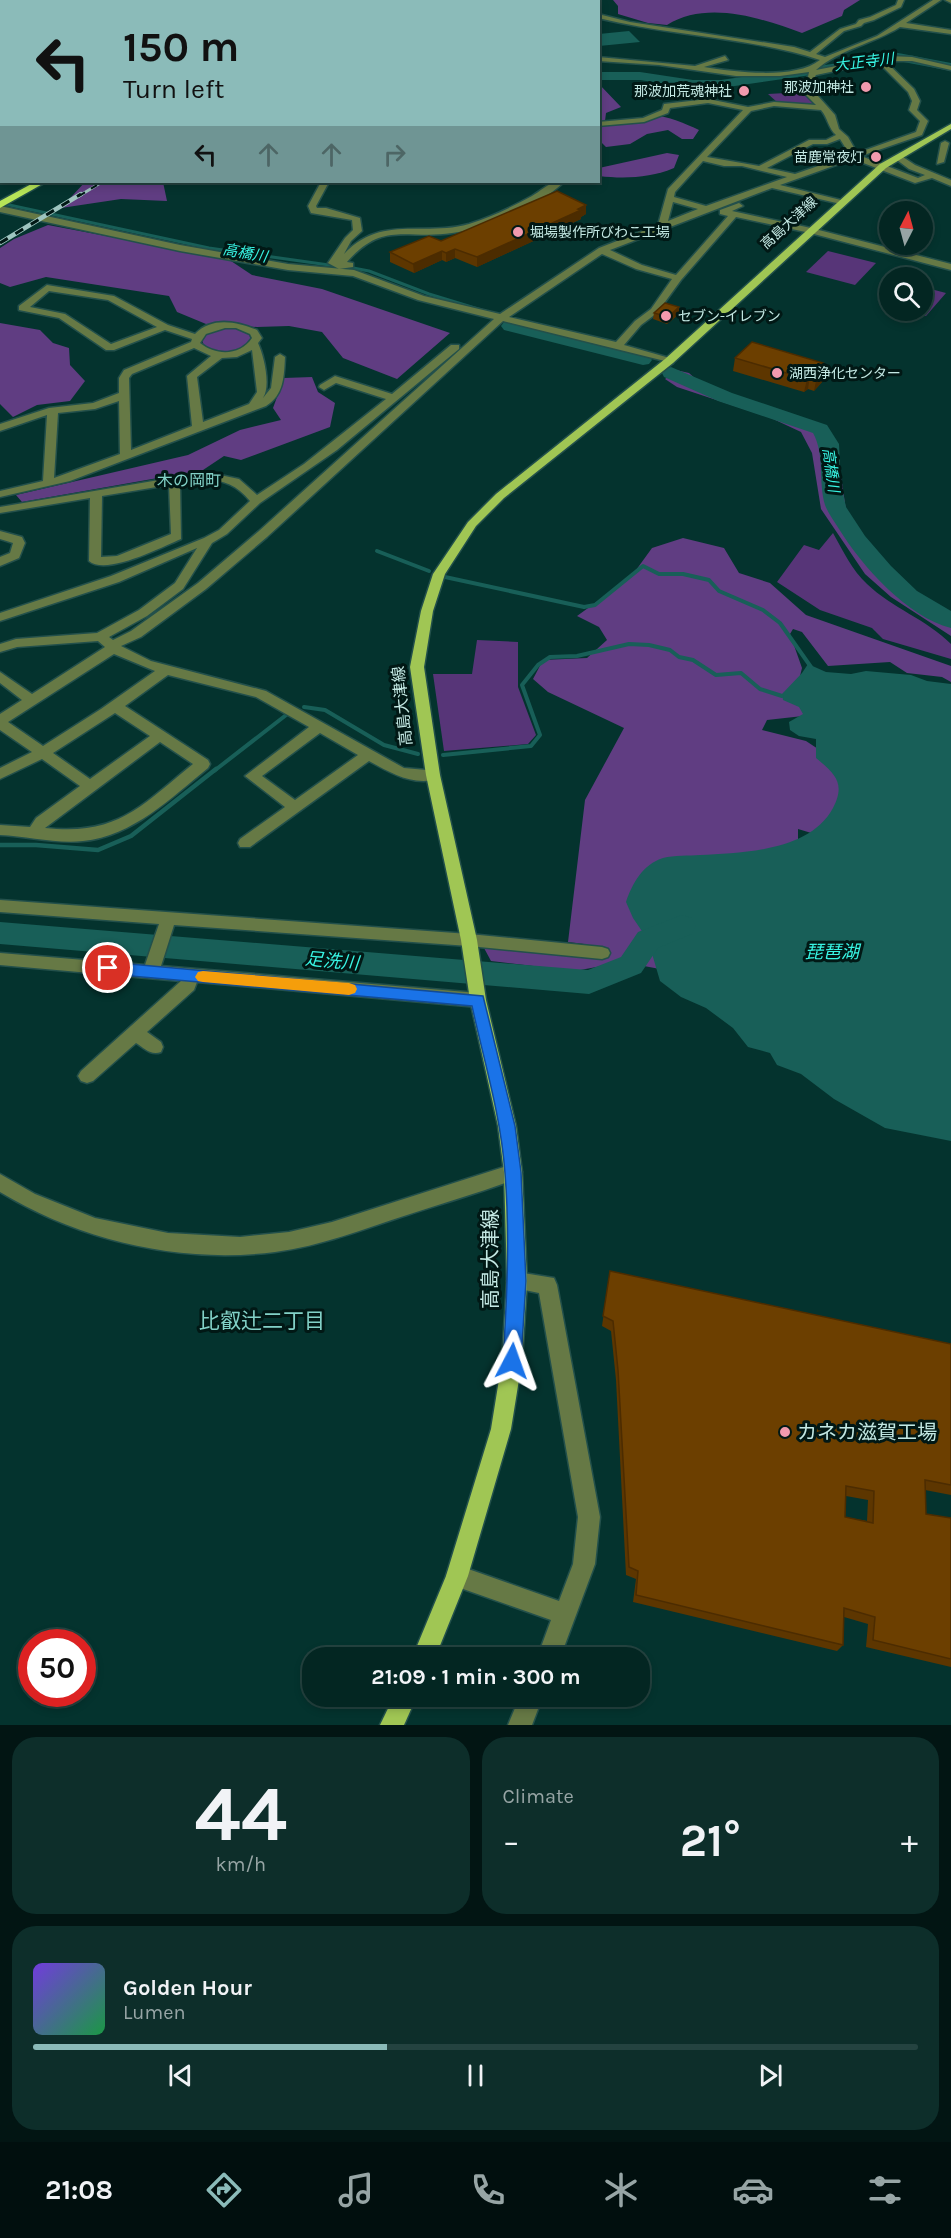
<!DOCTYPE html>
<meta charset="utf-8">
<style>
body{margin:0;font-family:Karla,"Noto Sans JP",sans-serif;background:#0d2e2a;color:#f1f3f6;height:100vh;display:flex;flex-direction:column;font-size:22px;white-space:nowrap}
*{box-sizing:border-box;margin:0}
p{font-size:20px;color:#97a5a5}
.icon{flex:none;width:33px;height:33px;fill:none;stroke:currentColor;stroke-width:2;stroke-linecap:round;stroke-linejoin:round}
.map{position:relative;height:1725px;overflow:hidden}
.panel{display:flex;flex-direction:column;gap:12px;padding:12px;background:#021513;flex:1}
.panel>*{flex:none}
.guide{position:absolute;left:0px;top:0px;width:600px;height:183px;box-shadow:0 3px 9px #0003,0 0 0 2px #244340;background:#8bbbb9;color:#111;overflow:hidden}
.needle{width:39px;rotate:6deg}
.fabs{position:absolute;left:879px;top:201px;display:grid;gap:12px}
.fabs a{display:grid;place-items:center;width:54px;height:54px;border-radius:50%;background:#032622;box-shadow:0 3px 9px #0003,0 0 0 2px #244340;font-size:30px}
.speed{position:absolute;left:18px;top:1629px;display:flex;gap:12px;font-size:30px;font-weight:700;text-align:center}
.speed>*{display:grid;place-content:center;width:78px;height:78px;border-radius:50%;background:#032622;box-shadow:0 3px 9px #0003,0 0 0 2px #244340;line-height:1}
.speed .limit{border:9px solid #d22;background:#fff;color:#111}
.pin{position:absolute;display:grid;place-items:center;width:51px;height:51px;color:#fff;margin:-26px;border:3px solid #fff;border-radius:50%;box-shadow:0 2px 6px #0007}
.me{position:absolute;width:66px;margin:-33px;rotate:4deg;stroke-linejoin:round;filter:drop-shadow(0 0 4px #0008)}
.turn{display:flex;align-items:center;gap:21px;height:126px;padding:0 24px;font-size:27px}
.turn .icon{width:78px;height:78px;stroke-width:2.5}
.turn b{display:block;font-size:42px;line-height:51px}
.lanes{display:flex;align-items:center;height:57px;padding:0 24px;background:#0003;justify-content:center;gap:30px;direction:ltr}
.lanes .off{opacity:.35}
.big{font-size:45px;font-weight:700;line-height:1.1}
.panel .card{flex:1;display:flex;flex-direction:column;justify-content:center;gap:9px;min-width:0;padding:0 21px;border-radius:24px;background:#0d2e2a}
.panel .dial{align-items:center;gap:0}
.dial b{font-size:78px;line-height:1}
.song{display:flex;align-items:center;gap:18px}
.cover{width:72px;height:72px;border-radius:9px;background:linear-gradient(135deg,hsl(260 70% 55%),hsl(140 70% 35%))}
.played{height:6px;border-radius:3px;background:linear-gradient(90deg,#8bbbb9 40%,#244340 40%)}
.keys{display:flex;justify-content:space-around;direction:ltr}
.heat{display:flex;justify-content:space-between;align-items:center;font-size:33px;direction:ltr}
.panel .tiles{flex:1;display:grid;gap:12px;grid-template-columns:1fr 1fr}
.card:last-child{grid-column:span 2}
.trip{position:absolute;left:302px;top:1647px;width:348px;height:60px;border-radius:24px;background:#032622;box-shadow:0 3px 9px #0003,0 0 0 2px #244340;font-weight:700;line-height:60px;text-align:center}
.tab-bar{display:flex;height:96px;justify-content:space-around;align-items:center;background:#010f0e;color:#97a5a5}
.tab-bar .icon{width:42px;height:42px}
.tab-bar .on{color:#8bbbb9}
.tab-bar b{font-size:27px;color:#f1f3f6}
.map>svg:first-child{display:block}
.green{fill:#573578}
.forest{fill:#603d82}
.water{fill:#185f58}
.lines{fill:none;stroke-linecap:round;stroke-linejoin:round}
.stream-far2{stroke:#185f58;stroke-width:3}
.stream-far1{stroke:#185f58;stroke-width:4}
.stream{stroke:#185f58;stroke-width:4.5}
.river{fill:#185f58;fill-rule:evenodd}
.minor-casing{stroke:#23504b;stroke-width:3}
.major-casing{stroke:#23504b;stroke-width:3}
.highway-casing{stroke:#23504b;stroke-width:3}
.minor{fill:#667945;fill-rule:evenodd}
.major{fill:#a0c654;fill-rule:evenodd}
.highway{fill:#b7e558;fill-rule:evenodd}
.rail-far1-casing{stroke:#9ec5c0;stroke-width:3}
.rail-casing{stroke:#9ec5c0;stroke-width:4.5}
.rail-far1{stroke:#011815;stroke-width:2;stroke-dasharray:7;stroke-linecap:butt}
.rail{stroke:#011815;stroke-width:3;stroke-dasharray:9;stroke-linecap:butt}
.wall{fill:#5d3600;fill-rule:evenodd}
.shaded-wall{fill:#4c2c00}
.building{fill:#6c3f00;stroke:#4c2c00;stroke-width:1.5;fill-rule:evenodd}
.route{fill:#1a73e8;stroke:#114b97;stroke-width:1.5}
.slow{fill:#f59e0b}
.poi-dot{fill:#f29aae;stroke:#011815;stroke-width:2}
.labels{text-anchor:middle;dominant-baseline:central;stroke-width:6;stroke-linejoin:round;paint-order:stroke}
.far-poi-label{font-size:14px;fill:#c4e9e4;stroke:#011815;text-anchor:end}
.far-street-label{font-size:14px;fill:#c4e9e4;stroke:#011815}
.far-water-label{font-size:15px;font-style:italic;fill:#38f5e4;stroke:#011815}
.far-quarter-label{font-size:16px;fill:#82d1c7;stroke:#011815}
.street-label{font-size:16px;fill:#c4e9e4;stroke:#011815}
.water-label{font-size:18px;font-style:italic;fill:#38f5e4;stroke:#011815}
.near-street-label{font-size:20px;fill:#c4e9e4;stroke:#011815}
.near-poi-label{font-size:20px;fill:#c4e9e4;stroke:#011815;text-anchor:start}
.near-neighbourhood-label{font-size:21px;fill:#82d1c7;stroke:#011815}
</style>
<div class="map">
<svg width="951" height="1725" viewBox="0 0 951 1725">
<rect width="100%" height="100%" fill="#04332e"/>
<g class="green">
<path d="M803 92 817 106 778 103 768 94Z"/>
<path d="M828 251 876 263 855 285 806 272Z"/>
<path d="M923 287 946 293 926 316 904 311 922 310Z"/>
<path d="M833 533C843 551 852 570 867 584 892 608 926 619 951 644V659L883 639 872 628 820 610 777 582 804 545 819 550Z"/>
<path d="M477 640 518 642V687L536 735 528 744 444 751 433 674H472Z"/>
</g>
<g class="forest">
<path d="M613 0H860L844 10 842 16 802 33C761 18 707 0 667 25L648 23 618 14V6Z"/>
<path d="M599 84 621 107 606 113 605 121 612 124 641 123 640 118C657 111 682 122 699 130L693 139H682L668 130 647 134 630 144 606 147 599 140Z"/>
<path d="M667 153 679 155 674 168C650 178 624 179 599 176V168Z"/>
<path d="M85 182H163L167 201 121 199 61 208Z"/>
<path d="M48 225 228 259 252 275 322 289 450 333 397 379 343 358 322 332 289 326 257 327 206 324 177 312 169 296 46 277 10 287 0 283V248L14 239Z"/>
<path d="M0 323 40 330 53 343 69 348 70 365 85 381 70 401 37 405 13 417 0 404Z"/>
<path d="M229 328 241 329 249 334 251 340C240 355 219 355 204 346L202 340 206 334 216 330Z"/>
<path d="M676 370 689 373 698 381 825 429 837 449 846 510 896 581 951 615V636L891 597 865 574 821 509 812 453 801 432 771 418 677 387 665 379Z"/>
<path d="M312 377 318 392 335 403 330 427 241 460 224 456 203 470 22 502 16 495 188 455 240 430 281 420 273 408 284 378Z"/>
<path d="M683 538 724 548 739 573 770 583 806 615 951 666V682L942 677 907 673 890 662 828 666 802 632 793 629 790 634 802 668 797 688 807 703 803 716 767 720 762 730 806 741 874 786 828 838 798 829V845L686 974 623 962 575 971 491 961 484 948 584 955V944L568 942 585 800 624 728 548 692 533 679 543 660 587 658 607 640 599 627 577 616 631 577 652 548Z"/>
</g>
<g class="water">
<path d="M629 31 640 42 599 46V34Z"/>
<path d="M808 664 826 672 851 674 866 671 911 675 927 681 951 684V1141L885 1128 834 1099 801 1074 777 1065 770 1053 748 1047 733 1028 706 1008 681 997 660 981 648 940 633 918 626 902C632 884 643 864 663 858 674 855 689 856 700 855 743 853 810 851 833 808 846 783 835 774 816 758V739L799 736 790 730 789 722 803 714 799 707 783 700 782 694 802 673Z"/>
</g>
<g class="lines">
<g class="stream-far2">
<path d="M0 203 209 248 336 266"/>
<path d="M348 267 369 271 429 294 488 312"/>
</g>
<g class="stream-far1">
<path d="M377 551 429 571"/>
<path d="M445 577 584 607 595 605 643 566 659 574H683L709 580 719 591 763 610 780 623 811 667"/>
<path d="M304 707 325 710 384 745 418 754"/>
<path d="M443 755 531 746 540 735 522 685 538 665 550 657 577 656 629 644 649 645 670 650 679 657 693 660 716 675 741 673 760 689 782 696"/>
<path d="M214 771 290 712"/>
</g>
<path class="stream" d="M0 845H36L98 850 131 836 216 769"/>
<g class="river">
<path d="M349 0H366L367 2H350Z"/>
<path d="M893 52 951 63V71L893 60 877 61 832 72 721 88H693L640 80H598V72H640L693 80H721L832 64 877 53Z"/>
<path d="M510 321 649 356 652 360 649 364 643 365 504 330 501 326 504 322Z"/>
<path d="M671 367 732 393 827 425 839 444 841 484 846 507 865 536 891 566 917 591 951 611V628C907 617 862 566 839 529 834 521 828 513 825 505 818 481 825 454 813 433L718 401 664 377 662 373 664 369Z"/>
<path d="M682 915 692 918 696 926 692 934 658 948 641 973 589 994 0 944V922L588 970 621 957 638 932Z"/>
</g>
<defs>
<g id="minor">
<path d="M79 0H100L76 2Z"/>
<path d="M144 0H190L193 2H145Z"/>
<path d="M399 0H406L398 2Z"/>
<path d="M531 0H538L530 2Z"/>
<path d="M898 0H904L901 7 874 20 864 23 861 26 844 31 816 54 825 57 877 36 933 0H941L906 23 951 30V34L900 27C875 43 838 50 816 70L888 56 912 57 951 66V70L912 61H885L914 89 920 101 917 110 928 121 922 135 861 156 918 178 925 175 909 169 893 157 900 155 915 165 951 180V186L932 178 915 183 853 159 780 185 845 201V205L772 188 610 250 642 265 676 275 728 216 720 214V210L739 203 743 206 732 211 811 228 951 264V270L810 233 736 217 681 280 657 313 641 325 624 345 673 359V363L503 321 267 537 206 589 141 637 121 646 151 661 266 691 404 768 438 771 440 775 438 779C412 786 391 773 369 761L250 847H240L238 843 240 839 285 807 245 776 309 727 256 697 168 675 125 706 208 760 210 764 208 768C171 798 133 836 83 841 56 844 27 836 0 835V825L30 827 36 818 80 786 42 759 0 779V768L32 752 0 730V714L22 700 0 683V672L32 694 105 647 98 641 17 647 0 652V644L16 639 97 633 139 610 175 583 197 548 119 582 0 621V613L111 576 204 538 219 530 250 501C230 476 208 478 180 483L181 539C162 547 106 576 89 561L90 498 0 513V507L206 472 239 479 257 495 304 464 386 399 336 383 324 390 319 387 320 385 335 376 392 394 451 345H459V349L337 450 260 503 227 534 212 543 183 589 147 616 109 637 113 640 131 631 198 583 259 531 494 319 418 300 353 276 288 270 180 251 0 212V206L180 245 288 264 354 270 424 296 500 314 599 248 658 225 668 189 743 110 708 103 670 108 668 113 644 122 598 126V122L643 118 662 110 664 104 708 99 748 107 774 102 816 105 803 92 801 86 808 77 809 72 780 76H736L659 65 598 61V57L695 66 725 56 728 60 704 67C735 72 795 80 820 60 749 37 671 36 598 18V14L630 22 794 47 810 52 840 29 856 24 859 20 870 17 896 5ZM878 62 908 92 912 101 909 110 920 121 916 132 857 153 848 137 839 129 835 115 809 86 816 75ZM774 106 821 110C828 118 828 128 836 135L826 140H809L759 166 707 157 751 111ZM840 139 850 155 795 174 767 168 813 144H827ZM703 161 724 166H742L787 177 706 206 674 197 675 192ZM673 202 698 209 668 221ZM602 254 636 269 672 279 651 309 635 321 616 342 509 317ZM169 485 171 534 117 556 101 557 102 496ZM114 654 155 671 101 709 43 746 8 722ZM115 713 150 736 90 779 53 753ZM320 733 358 755 295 800 262 776ZM160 742 193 764C140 807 117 836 45 828Z"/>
<path d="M945 0H951V3Z"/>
<rect x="0" y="11" width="2" height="4"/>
<rect x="0" y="58" width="2" height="4"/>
<path d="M0 82H2L0 88Z"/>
<rect x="0" y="109" width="2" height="4"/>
<path d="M0 128H2L0 134Z"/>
<path d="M945 141 949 143 944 162 937 164 941 143Z"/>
<rect x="0" y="148" width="2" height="4"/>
<path d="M321 182H329L316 206 317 208H326L360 218 362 231 351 241 344 254C381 214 424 237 469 224 491 217 512 207 532 196 539 192 548 184 555 182 557 181 563 182 564 182 539 206 487 228 452 233 407 240 383 220 347 262L353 263V267L339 269 328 263 345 238 353 230 352 220 311 213 308 206Z"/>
<path d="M47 285 114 296 168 325 195 334C212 316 238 322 257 330L262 338 258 343C264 356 271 386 263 398L271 388 275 357 280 354 285 357C284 376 284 395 266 406L70 481 0 497V491L43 481 47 415 0 431V424L49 408 93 403 119 393V378L124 370 191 342 192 339 165 330 114 350H106L59 318 19 310V306ZM49 291 108 300 157 327 111 344 65 314 30 307ZM225 328H236L250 334 252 338C240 356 216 356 200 343L206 334ZM194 348 211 356 187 376 192 426 131 450 129 378 132 374ZM252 350 257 392 249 404 203 422 197 377 222 358 237 357ZM119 401 120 454 54 478 58 413 95 409Z"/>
<path d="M0 531 22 537 25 543 19 558 0 566V557L10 553 13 543 0 539Z"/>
<path d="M0 900 469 934 602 947 608 949 610 953 608 957 602 959 469 946 174 925 161 966 478 993 484 995 486 1000 484 1005 478 1007 197 982 194 990 147 1032 161 1042 163 1047 161 1052C151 1056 144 1048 136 1043L93 1081 87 1083 81 1081 78 1076 81 1071 181 981 0 965V953L145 965 159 924 0 912Z"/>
<path d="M513 1164 519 1166 522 1172 519 1178C482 1192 444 1203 407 1215 364 1229 321 1246 275 1252 181 1264 81 1241 0 1192V1174L35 1194 95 1218 168 1233 240 1237 289 1232 332 1222Z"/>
<path d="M517 1272 554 1278 557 1285 600 1517 595 1564 560 1658H537L551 1620 449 1584 446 1576 449 1568 457 1565 559 1601 573 1564 578 1517 539 1293 510 1287 507 1281 510 1275Z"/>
<path d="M520 1696H543L532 1725H508Z"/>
</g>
<g id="major">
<path d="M951 124V129L886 168 673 363 504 498 476 526 445 574 433 611 424 667 440 775 477 940 486 1000 516 1126 522 1172 527 1281 522 1361 511 1429 468 1576 435 1658H412L446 1576 491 1429 502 1361 507 1281 504 1172 498 1126 470 1000 461 940 426 775 410 667 421 611 433 574 468 522 496 494 665 359 880 164Z"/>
<path d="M394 1696H417L404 1725H380Z"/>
</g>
<g id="highway">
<path d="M376 0H387L386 2Z"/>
<path d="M35 182H46L0 208V201Z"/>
</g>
</defs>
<use href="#minor" class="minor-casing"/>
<use href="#major" class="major-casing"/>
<use href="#highway" class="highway-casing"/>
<use href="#minor" class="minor"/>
<use href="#major" class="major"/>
<use href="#highway" class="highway"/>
<defs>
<g id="rail-far1">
<path d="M444 2 447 0"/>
<path d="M79 196 102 182"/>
</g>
<path id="rail" d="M0 243 81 194"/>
</defs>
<use href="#rail-far1" class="rail-far1-casing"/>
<use href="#rail" class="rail-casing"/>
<use href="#rail-far1" class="rail-far1"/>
<use href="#rail" class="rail"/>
</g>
<g class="wall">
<path d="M586 214 581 217V219L477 267 455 258 446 262 442 260 414 273 390 262V252L441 241Z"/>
<path d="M679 307V314L667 324 653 319 654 313Z"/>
<path d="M735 358 823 363 822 367 823 381 814 391 808 389 804 392 733 371Z"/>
<path d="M610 1271 951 1344V1495L925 1490 926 1514 951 1518V1667L866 1647 868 1624 844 1617 843 1645 837 1651 633 1602 636 1579 626 1575 616 1380 611 1331 602 1326ZM846 1496 868 1500 867 1521 845 1517Z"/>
</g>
<g class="shaded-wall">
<path d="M586 205V214L581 217V219L477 267V257Z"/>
<path d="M455 249V258L446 262V253Z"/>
<path d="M442 251V260L414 273 413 264Z"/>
<path d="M679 307V314L667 324 668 317Z"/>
<path d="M823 363 820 375 826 368 823 381 814 391 819 366Z"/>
<path d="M810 376 808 389 804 392 807 379Z"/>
</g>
<g class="building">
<path d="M557 191 586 205 578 209 581 210 477 257 455 249 446 253 442 251 413 264 390 252 429 236 441 241Z"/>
<path d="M665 303 679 307 668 317 654 313Z"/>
<path d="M752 342 823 363 819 366 826 368 817 378 810 376 807 379 735 358Z"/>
<path d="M610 1271 951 1344V1485L925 1480 926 1514 951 1518V1659L873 1640 875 1617 844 1608 843 1645 636 1595 638 1571 629 1567 618 1370 613 1321 603 1316ZM846 1486 874 1491 873 1523 845 1517Z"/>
</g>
<path class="route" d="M108 962 483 996 515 1126 521 1172 526 1281 521 1361 518 1367 512 1370 505 1367 503 1361C507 1298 510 1235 505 1173 501 1116 484 1061 472 1006L108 974 103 972 101 968 103 964Z"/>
<path class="slow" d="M203 971 349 983 355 985 357 989 355 993 349 995 203 982 198 981 195 977 198 972Z"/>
<g class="poi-dot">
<circle cx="866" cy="87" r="6"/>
<circle cx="744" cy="91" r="6"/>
<circle cx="876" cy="157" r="6"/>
<circle cx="518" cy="232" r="6"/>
<circle cx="666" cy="316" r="6"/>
<circle cx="777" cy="373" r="6"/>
<circle cx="785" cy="1432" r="6"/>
</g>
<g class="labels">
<g class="far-poi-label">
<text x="854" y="87">那波加神社</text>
<text x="732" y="91">那波加荒魂神社</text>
<text x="864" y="157">苗鹿常夜灯</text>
<text x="530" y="232" text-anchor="start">堀場製作所びわこ工場</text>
<text x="678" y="316" text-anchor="start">セブン-イレブン</text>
<text x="789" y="373" text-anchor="start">湖西浄化センター</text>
</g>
<g class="far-street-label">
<text transform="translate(789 223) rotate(-42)">高島大津線</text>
</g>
<g class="far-water-label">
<text transform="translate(864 62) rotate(-7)">大正寺川</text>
<text transform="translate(245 253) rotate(10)">高橋川</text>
<text transform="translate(831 470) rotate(82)">高橋川</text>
</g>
<g class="far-quarter-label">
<text x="189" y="480">木の岡町</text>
</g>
<g class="street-label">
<text transform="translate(402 706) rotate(-96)">高島大津線</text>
</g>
<g class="water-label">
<text x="832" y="952">琵琶湖</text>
<text transform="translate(332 961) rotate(5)">足洗川</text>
</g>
<g class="near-street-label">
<text transform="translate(490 1259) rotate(-90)">高島大津線</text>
</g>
<g class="near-poi-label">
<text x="797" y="1432">カネカ滋賀工場</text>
</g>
<g class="near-neighbourhood-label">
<text x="262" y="1321">比叡辻二丁目</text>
</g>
</g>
</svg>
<div class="fabs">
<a><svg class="needle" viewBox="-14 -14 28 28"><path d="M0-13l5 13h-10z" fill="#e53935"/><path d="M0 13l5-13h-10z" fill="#97a5a5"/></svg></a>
<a><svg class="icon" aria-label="search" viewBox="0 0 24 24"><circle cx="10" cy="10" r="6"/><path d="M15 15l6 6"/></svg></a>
</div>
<div class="speed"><div class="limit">50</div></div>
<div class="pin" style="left:108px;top:968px;background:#d93025"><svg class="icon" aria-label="arrive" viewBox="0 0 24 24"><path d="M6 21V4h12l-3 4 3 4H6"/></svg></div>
<svg class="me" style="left:512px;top:1361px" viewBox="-20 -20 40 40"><path d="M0-17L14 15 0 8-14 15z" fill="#1a73e8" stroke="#fff" stroke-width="4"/></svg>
<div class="trip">21:09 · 1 min · 300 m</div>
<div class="guide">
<div class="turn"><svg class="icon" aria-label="left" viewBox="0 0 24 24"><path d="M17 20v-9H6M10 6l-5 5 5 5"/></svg><div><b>150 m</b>Turn left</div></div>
<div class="lanes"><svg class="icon" aria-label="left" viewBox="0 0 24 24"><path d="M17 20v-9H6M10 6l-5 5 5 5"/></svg><svg class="icon off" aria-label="ahead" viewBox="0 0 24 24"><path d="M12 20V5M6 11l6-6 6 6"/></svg><svg class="icon off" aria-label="ahead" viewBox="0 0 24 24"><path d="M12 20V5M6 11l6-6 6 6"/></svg><svg class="icon off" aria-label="right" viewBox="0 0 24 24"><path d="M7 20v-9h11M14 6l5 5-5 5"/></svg></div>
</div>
</div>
<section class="panel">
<div class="tiles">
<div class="card dial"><b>44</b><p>km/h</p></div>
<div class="card"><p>Climate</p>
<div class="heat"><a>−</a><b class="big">21°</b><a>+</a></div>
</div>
<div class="card">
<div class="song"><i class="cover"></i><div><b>Golden Hour</b><p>Lumen</p></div></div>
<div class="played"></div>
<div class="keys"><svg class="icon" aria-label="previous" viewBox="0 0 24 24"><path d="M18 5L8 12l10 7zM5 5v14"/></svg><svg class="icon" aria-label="pause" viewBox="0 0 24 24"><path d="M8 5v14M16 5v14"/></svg><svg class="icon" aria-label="next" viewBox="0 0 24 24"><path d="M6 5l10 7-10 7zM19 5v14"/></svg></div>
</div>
</div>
</section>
<nav class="tab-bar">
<b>21:08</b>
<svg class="icon on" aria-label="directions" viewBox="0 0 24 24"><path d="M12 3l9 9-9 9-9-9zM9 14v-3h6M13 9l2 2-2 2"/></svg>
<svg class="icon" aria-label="music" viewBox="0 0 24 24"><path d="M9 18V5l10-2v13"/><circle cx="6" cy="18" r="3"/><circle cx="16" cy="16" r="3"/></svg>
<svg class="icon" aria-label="phone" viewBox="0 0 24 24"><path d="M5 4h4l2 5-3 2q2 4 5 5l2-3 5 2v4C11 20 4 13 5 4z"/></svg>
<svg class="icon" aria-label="climate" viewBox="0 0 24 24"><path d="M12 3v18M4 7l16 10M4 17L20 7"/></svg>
<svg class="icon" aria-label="car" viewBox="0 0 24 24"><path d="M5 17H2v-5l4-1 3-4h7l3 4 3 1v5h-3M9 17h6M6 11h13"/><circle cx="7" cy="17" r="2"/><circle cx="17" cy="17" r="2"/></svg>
<svg class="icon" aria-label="filters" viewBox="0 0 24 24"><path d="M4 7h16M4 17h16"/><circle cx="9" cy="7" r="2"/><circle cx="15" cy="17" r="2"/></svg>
</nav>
